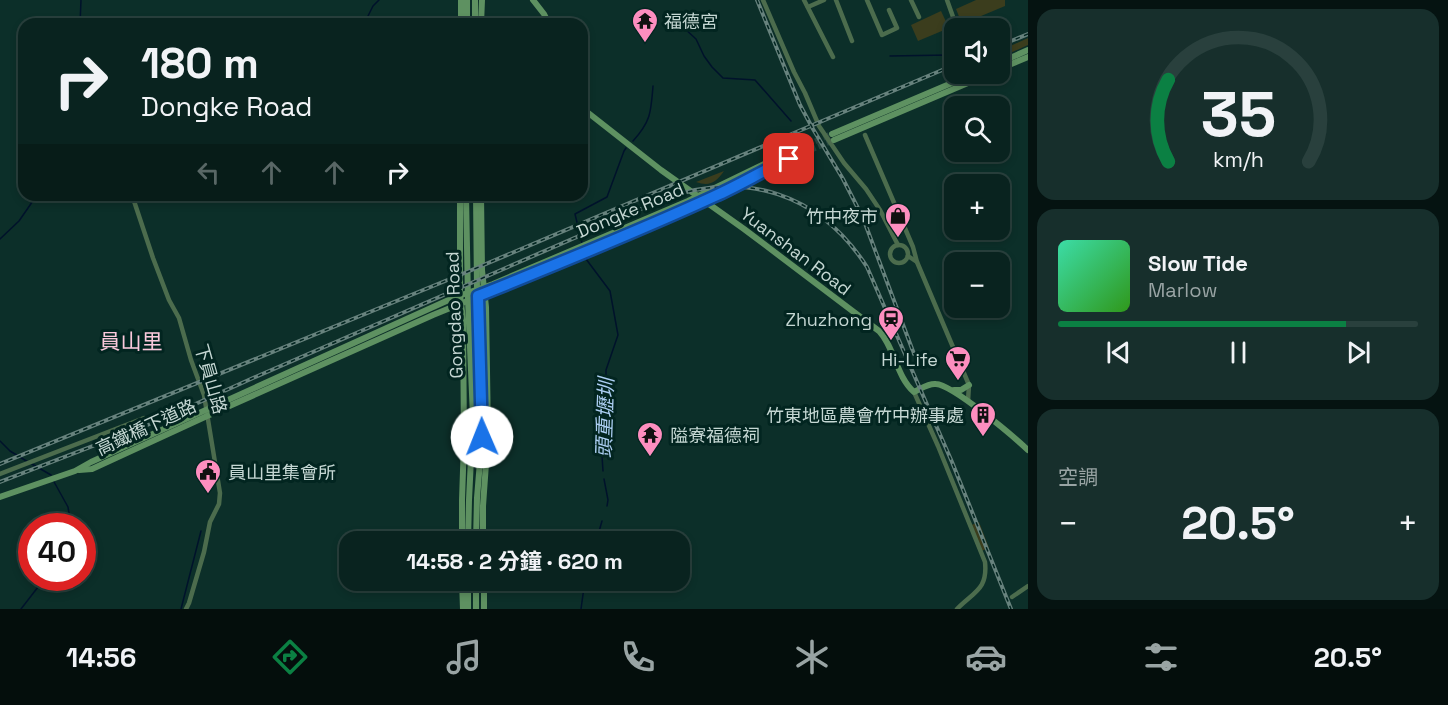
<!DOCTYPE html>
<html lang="zh-TW">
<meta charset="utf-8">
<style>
body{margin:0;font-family:"Space Grotesk","Noto Sans TC",sans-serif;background:#172f2c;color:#f1f3f6;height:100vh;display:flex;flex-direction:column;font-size:22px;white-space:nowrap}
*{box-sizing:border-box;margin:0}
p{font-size:20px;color:#99a4a4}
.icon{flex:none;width:33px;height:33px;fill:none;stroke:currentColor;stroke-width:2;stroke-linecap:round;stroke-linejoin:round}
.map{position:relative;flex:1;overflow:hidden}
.details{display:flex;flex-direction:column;gap:9px;padding:9px;background:#051311;width:420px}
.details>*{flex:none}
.top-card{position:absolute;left:18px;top:18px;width:570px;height:183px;border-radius:18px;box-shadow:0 3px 9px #0003,0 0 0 2px #29403d;background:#09231f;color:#f1f3f6;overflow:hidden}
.fabs{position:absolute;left:944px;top:18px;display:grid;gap:12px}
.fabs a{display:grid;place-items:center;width:66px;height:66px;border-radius:12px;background:#09231f;box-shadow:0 3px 9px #0003,0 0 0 2px #29403d;font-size:30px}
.speed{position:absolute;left:18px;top:513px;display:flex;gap:12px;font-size:30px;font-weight:700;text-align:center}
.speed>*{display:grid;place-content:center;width:78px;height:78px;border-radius:50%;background:#09231f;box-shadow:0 3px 9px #0003,0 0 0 2px #29403d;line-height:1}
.speed .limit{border:9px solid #d22;background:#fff;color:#111}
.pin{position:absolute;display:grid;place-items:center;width:51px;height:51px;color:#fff;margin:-26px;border-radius:12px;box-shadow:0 3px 9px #0006}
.me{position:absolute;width:66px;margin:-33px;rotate:359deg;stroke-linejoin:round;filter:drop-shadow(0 0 4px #0008)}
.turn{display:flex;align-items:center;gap:21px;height:126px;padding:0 24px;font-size:27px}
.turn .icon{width:78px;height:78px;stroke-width:2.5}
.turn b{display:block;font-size:42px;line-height:51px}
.lanes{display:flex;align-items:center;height:57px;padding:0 24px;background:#0003;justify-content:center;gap:30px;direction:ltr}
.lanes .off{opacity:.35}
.big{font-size:45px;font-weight:700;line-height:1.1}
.details .card{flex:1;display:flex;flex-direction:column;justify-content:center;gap:9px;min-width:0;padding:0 21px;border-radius:18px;background:#172f2c}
.details .dial{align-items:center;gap:0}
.dial svg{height:156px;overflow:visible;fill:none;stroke:#29403d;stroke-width:7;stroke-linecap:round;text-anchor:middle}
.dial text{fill:#f1f3f6;stroke:none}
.song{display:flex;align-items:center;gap:18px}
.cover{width:72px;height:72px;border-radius:9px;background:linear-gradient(135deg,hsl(160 70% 55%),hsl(110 70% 35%))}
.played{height:6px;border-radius:3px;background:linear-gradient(90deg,#0b8043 80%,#29403d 80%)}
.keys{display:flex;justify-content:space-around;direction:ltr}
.heat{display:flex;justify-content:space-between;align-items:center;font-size:33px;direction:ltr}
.trip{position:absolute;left:339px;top:531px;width:351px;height:60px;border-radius:18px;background:#09231f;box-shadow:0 3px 9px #0003,0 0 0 2px #29403d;font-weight:700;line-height:60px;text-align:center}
.tabs{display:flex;height:96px;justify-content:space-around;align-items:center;background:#040e0c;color:#99a4a4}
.tabs .icon{width:42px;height:42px}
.tabs .selected{color:#0b8043}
.tabs b{font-size:27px;color:#f1f3f6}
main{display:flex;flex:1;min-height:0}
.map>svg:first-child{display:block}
.green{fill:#3b3d1d}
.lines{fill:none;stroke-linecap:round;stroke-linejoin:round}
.stream{stroke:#00122b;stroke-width:1.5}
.secondary-tunnel{stroke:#284842;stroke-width:6;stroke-dasharray:6 3;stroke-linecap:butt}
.street{stroke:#4c6c4d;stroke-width:4.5}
.secondary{stroke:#5e9161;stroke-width:6}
.rail-casing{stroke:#67827d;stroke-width:4}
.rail{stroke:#022520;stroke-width:1.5;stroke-dasharray:4.5;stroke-linecap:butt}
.route-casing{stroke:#114b97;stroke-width:15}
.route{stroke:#1a73e8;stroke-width:10}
.labels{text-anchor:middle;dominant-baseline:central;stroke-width:6;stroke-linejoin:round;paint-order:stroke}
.poi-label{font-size:18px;fill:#c5d7d3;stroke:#022520;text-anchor:end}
.street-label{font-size:18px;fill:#c5d7d3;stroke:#022520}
.water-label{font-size:20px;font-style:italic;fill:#adcff3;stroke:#022520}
.quarter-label{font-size:21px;fill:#fac9dc;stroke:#022520}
</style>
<main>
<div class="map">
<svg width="1028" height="609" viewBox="0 0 1028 609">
<rect width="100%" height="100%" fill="#0c2f29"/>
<g class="green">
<path d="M976 0H1005V6L962 24 956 9Z"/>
<path d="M941 11 949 28 918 41 911 25Z"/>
<path d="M1028 38V45L999 58V51Z"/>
<path d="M724 171C716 182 710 187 696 182Z"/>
<path d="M979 522 989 548 979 552 969 526Z"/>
</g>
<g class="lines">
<g class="stream">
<path d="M80 24 81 0"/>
<path d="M364 24 373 6 379 0"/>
<path d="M684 28 696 39 704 56 712 67 723 78 755 80 791 121"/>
<path d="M890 56 949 55"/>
<path d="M633 141C651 121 651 112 653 86"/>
<path d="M0 239 19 221 37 195"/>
<path d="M582 243 575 214 607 197 624 151 626 148"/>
<path d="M585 254 586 259 610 291 618 335 606 370V412L601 441 603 471"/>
<path d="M0 441 10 451 28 462"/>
<path d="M32 464 51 475"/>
<path d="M604 479 608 500 607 506"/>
<path d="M53 480 68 507 71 526"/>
<path d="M596 542 602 521"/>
<path d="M21 609 45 578"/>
<path d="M181 609 201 531"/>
<path d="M581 609 585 580"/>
</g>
<g class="secondary-tunnel">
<path d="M807 145 832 134"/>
<path d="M810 150 834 140"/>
</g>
<g class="street">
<path d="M763 0 794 72 805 93 819 126 844 163 866 189 880 210 898 245"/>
<path d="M804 0 833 57"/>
<path d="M836 0 852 41"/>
<path d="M867 0 882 35 897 28 889 10"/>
<path d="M911 0 919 17"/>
<path d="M947 0 957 28"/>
<path d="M808 7 824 0"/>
<path d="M865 135 913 247 917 262"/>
<path d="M132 195 153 258 169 300 179 318 191 360 204 395 220 493 219 504 210 522 204 552 189 603 186 609"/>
<circle cx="899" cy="254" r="9"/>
<path d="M908 256 917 262 969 385 968 401"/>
<path d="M914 392 938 446 985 562C988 590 973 592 957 609"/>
<path d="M0 474 144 418"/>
<path d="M1012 597 1028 586"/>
</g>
<g class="secondary">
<path d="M533 0 544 14 549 24"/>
<path d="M461 24V0"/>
<path d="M467 24V0"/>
<path d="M475 24V0"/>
<path d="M481 24 482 0"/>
<path d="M999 63 1028 50"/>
<path d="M999 69 1028 57"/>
<path d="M582 108 661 170 744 229 879 331C895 348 896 376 914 392 921 389 928 383 936 384 953 385 1013 436 1028 450"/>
<path d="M832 134 973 74"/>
<path d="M834 140 989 74"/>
<path d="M460 195V295L463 319 464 441 462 500V542"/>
<path d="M466 195 468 300 473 417 469 500 468 542"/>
<path d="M476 195 477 289 479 311 482 437 477 498 476 542"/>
<path d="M481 195 482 270 486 307 488 435 483 506V542"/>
<path d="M954 390H961L969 385"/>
<path d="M79 470 92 469 207 416 433 315 563 262 718 195 769 168 810 150"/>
<path d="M0 497 75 471 91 462 453 298 493 284 688 201 766 163 807 145"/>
<path d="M462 580 463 609"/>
<path d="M468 580V609"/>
<path d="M476 580V609"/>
<path d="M484 580V609"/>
</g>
<defs>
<g id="rail">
<path d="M757 0 800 105 813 129 843 179 863 218 914 354"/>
<path d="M999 46 1028 34"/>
<path d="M0 464 467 272 954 65"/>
<path d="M0 482 160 420 253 378 664 199C745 169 820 194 867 267L952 462 1011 609"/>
</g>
</defs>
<use href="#rail" class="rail-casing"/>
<use href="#rail" class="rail"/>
</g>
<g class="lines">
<defs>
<path id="route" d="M482 437 478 296C557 264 637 232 715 196 740 185 764 170 789 159"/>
</defs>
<use href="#route" class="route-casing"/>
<use href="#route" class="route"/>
</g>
<defs>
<symbol id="temple-pin" viewBox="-11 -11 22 30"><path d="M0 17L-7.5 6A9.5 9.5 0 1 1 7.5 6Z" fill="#fd8ebf" stroke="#022520"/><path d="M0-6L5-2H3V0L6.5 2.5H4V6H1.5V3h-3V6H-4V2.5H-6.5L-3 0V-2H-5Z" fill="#111"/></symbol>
<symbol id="shop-pin" viewBox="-11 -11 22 30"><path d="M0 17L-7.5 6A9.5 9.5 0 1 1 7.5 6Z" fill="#fd8ebf" stroke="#022520"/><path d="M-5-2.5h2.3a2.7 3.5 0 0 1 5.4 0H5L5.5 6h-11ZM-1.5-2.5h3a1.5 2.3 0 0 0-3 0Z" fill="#111"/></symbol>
<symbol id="station-pin" viewBox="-11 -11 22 30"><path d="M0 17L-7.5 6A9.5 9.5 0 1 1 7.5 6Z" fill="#fd8ebf" stroke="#022520"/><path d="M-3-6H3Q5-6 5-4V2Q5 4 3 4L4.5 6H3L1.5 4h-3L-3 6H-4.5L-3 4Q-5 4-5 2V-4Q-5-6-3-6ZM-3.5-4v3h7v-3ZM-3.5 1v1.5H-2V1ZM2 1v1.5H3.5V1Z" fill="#111"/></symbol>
<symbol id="supermarket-pin" viewBox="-11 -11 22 30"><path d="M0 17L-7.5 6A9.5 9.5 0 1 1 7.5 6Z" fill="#fd8ebf" stroke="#022520"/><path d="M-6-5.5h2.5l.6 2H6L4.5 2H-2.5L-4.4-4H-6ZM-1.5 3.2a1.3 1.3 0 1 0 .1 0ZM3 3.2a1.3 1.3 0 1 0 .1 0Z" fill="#111"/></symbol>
<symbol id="building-pin" viewBox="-11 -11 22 30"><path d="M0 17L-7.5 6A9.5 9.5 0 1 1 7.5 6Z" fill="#fd8ebf" stroke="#022520"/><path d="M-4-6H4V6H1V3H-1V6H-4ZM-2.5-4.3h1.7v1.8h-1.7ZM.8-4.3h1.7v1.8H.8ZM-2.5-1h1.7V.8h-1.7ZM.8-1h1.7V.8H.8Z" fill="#111"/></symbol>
<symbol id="civic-pin" viewBox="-11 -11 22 30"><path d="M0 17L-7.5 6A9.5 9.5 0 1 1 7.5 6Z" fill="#fd8ebf" stroke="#022520"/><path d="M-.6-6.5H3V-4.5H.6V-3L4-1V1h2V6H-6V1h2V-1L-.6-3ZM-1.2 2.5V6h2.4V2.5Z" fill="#111"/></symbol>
</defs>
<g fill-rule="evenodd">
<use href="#temple-pin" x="630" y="6" width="30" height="40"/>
<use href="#shop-pin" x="883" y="201" width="30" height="40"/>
<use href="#station-pin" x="876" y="304" width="30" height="40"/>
<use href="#supermarket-pin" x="943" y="344" width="30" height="40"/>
<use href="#building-pin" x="968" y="400" width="30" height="40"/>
<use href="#temple-pin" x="635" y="420" width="30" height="40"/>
<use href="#civic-pin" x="193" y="457" width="30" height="40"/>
</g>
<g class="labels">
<g class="poi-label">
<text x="664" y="21" text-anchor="start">福德宮</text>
<text x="878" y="216">竹中夜市</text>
<text x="872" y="319">Zhuzhong</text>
<text x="938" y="359">Hi-Life</text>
<text x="964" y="415">竹東地區農會竹中辦事處</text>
<text x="670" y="435" text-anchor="start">隘寮福德祠</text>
<text x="228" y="472" text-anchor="start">員山里集會所</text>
</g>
<g class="street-label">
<text transform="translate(630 210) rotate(-23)">Dongke Road</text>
<text transform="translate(796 251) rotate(37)">Yuanshan Road</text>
<text transform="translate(454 315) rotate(-92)">Gongdao Road</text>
<text transform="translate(211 379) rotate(74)">下員山路</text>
<text transform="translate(146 427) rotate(-25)">高鐵橋下道路</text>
</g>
<g class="water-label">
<text transform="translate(605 418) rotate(-88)">頭重壢圳</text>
</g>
<g class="quarter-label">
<text x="131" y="341">員山里</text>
</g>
</g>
</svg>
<div class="fabs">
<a><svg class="icon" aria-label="sound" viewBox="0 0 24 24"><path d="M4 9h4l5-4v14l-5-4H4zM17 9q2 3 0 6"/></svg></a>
<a><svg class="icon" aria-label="search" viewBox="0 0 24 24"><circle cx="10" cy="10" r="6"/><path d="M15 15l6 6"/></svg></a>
<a>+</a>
<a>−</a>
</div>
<div class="speed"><div class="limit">40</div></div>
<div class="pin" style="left:789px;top:159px;background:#d93025"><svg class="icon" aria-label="arrive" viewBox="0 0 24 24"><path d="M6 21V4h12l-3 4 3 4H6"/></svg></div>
<svg class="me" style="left:482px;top:437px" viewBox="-20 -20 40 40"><circle r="19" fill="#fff"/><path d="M0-13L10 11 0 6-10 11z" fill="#1a73e8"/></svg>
<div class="trip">14:58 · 2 分鐘 · 620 m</div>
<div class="top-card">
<div class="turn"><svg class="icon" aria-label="right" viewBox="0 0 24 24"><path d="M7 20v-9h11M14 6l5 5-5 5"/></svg><div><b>180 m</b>Dongke Road</div></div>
<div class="lanes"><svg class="icon off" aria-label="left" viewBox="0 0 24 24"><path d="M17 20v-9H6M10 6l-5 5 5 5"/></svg><svg class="icon off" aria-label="ahead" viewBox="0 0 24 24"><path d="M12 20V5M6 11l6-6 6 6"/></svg><svg class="icon off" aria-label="ahead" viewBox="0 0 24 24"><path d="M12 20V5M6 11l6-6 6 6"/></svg><svg class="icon" aria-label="right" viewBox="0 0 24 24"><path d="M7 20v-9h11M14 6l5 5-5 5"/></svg></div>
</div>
</div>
<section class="details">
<div class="card dial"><svg viewBox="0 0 100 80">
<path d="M14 69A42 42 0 1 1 86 69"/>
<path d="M14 69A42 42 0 0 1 14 27" stroke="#0b8043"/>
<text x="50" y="56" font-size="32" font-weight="700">35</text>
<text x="50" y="72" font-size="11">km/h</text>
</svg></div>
<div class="card">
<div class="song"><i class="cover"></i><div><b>Slow Tide</b><p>Marlow</p></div></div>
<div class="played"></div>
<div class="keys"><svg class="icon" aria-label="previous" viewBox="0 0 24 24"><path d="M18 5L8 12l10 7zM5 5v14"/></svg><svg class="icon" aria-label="pause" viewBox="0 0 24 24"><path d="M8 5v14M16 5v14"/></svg><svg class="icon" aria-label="next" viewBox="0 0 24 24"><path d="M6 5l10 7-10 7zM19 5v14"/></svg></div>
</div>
<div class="card"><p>空調</p>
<div class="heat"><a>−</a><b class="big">20.5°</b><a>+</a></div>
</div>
</section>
</main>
<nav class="tabs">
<b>14:56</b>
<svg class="icon selected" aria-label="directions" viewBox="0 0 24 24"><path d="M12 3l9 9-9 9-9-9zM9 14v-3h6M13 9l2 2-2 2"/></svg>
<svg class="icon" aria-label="music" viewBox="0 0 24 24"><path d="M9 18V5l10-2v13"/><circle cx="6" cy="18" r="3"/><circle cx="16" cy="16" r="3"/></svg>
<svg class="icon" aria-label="phone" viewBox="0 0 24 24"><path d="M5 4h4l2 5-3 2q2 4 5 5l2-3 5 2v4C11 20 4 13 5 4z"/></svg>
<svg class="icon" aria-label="climate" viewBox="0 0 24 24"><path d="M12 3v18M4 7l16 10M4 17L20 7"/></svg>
<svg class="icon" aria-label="car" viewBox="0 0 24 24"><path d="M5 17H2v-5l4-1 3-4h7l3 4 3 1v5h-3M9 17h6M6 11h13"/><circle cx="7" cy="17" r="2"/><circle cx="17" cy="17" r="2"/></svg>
<svg class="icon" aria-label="filters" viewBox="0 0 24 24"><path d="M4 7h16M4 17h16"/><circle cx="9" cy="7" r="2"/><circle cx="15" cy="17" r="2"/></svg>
<b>20.5°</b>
</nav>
